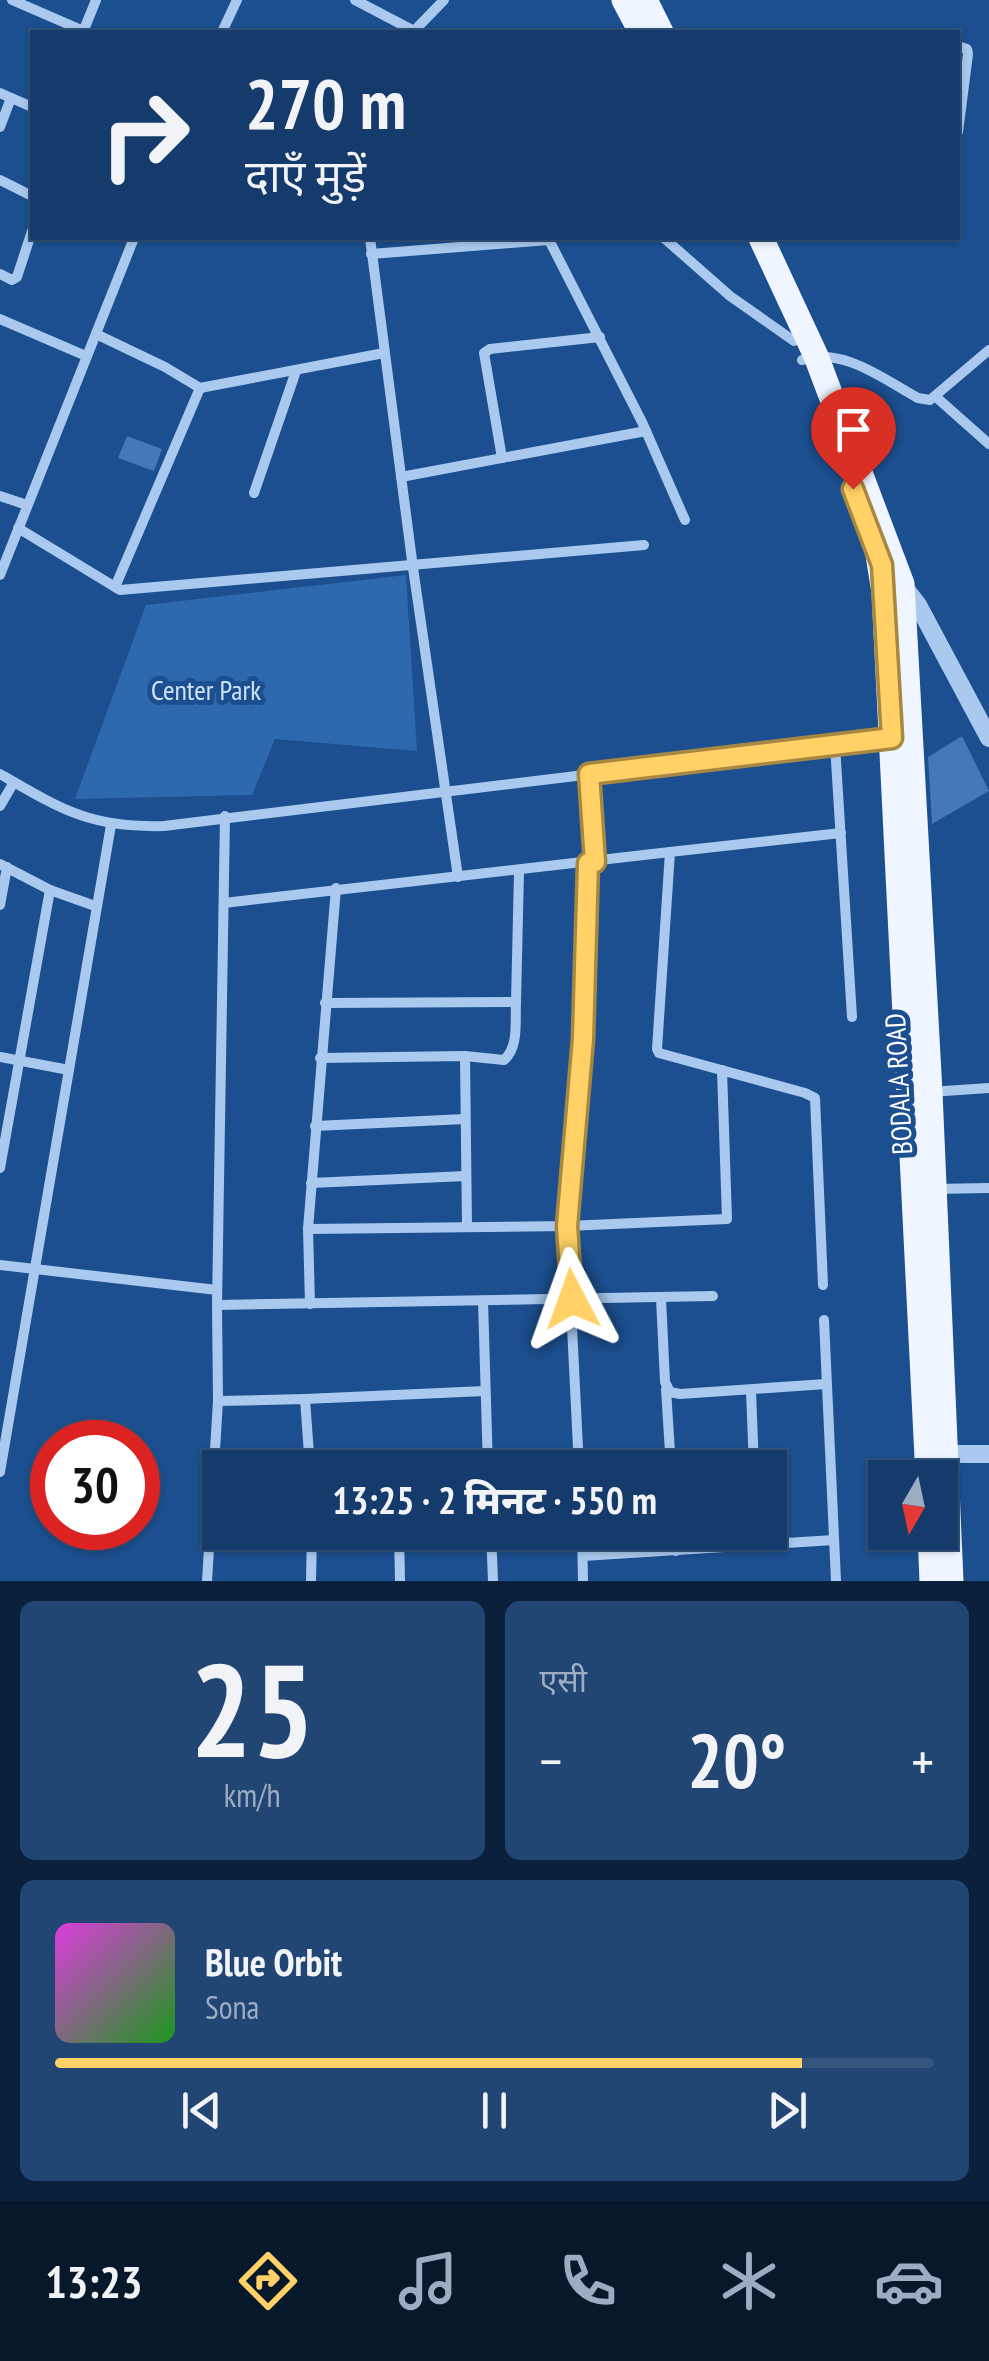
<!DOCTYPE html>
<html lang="hi">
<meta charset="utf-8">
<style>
body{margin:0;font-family:"PT Sans Narrow","Noto Sans Devanagari",sans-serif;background:#214673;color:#f1f3f6;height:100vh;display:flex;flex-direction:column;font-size:38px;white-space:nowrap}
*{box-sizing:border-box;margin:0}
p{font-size:32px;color:#9dadc1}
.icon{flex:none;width:55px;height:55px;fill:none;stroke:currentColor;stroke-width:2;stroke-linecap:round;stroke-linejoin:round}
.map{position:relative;height:1581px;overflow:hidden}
.details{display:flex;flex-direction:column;gap:20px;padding:20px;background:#0b203b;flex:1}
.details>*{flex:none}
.top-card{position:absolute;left:30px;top:30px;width:930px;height:210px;border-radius:0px;box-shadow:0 2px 8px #0004,0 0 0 2px #33557e;background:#143b6b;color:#f1f3f6;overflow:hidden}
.needle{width:65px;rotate:189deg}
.fabs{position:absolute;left:868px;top:1460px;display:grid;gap:20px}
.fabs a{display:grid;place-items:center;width:90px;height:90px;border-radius:0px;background:#143b6b;box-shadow:0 2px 8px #0004,0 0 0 2px #33557e;font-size:50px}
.speed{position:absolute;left:30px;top:1420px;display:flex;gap:20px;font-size:50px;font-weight:700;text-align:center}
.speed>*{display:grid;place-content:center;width:130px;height:130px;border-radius:50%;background:#143b6b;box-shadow:0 2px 8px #0004,0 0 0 2px #33557e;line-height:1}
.speed .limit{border:15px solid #d22;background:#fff;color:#111}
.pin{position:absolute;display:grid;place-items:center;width:85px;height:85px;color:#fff;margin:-102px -42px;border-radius:50% 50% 50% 0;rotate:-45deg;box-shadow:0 0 10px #0007}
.pin .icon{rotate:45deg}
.me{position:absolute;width:110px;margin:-55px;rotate:356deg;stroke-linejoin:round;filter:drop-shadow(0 0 8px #0008)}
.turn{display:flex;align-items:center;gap:35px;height:210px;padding:0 50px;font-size:45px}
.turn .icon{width:130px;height:130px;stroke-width:2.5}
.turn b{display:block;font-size:70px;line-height:85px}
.big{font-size:75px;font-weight:800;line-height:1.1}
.details .tile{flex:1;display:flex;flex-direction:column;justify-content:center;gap:15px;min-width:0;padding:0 35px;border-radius:15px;background:#214673}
.details .dial{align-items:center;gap:0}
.dial b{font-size:130px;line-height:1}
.song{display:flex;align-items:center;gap:30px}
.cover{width:120px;height:120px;border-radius:15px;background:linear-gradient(135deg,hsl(300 70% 55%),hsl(120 70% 35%))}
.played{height:10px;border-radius:5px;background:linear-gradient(90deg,#ffd166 85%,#33557e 85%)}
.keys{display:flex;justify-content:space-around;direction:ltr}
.heat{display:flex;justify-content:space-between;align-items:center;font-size:55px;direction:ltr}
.details .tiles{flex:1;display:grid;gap:20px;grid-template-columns:1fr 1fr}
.tile:last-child{grid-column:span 2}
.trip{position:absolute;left:202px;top:1450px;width:585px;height:100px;border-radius:0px;background:#143b6b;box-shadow:0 2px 8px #0004,0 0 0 2px #33557e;font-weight:800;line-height:100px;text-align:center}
.dock{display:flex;height:160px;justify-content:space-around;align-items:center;background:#08182b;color:#9dadc1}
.dock .icon{width:70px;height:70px}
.dock .current{color:#ffd166}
.dock b{font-size:45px;color:#f1f3f6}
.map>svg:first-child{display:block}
.green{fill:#2e69ad}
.building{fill:#4478b7}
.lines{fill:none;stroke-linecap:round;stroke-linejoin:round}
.minor{stroke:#a9c9ee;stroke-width:10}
.tertiary{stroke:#a9c9ee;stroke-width:18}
.primary{stroke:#f0f6ff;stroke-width:25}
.route-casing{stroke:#a68842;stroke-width:25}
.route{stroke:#ffd166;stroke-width:18}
.labels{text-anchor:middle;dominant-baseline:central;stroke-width:10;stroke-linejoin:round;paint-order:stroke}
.park-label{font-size:28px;fill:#cfe3fa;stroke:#1b4f8f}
.street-label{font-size:28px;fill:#fff;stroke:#1b4f8f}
</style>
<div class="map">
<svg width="989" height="1581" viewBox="0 0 989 1581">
<rect width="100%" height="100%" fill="#1b4f8f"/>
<path class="green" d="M406 575 417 751 275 739 252 795 75 799 146 605Z"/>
<g class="building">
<path d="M127 436 162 449 154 471 118 458Z"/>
<path d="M962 736 989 791 932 824 928 757Z"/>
</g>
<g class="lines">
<g class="minor">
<path d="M12 0 86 32"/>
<path d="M355 0 416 32"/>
<path d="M83 32 96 0"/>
<path d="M222 32 237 0"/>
<path d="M413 32 444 0"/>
<path d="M958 46 967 49 968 54 958 132"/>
<path d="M0 93 32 107"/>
<path d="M0 127 11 98"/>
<path d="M0 180 32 196"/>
<path d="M370 238 413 568 458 877"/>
<path d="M548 238 642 422 685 520"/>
<path d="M664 238 730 296 794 341"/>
<path d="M371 254 549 240"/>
<path d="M0 274 12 280 17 277 32 231"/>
<path d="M0 319 86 356"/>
<path d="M96 334 165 367 200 388 384 353"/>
<path d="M802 360C844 347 883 379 918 398L930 400 989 350"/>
<path d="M936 397 989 444"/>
<path d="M502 458 484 353 490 349 600 337"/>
<path d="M401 477 646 431"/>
<path d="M254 493 296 371"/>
<path d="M0 496 27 505"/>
<path d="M18 528 120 590 644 545"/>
<path d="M0 575 134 238"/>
<path d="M115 587 200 388"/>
<path d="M835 745 852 1017"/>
<path d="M0 774C62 810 91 828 164 826L889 738"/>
<path d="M589 774 595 862"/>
<path d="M0 806 14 782"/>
<path d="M0 864 50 890 95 906"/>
<path d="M224 903 670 852"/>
<path d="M0 905 7 867"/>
<path d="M325 1003 516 1002 519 871"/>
<path d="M465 1056 504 1060C519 1047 515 1022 516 1002"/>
<path d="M0 1057 69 1070"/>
<path d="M320 1058 465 1056 467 1227"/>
<path d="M930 1092 989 1088"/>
<path d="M315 1126 465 1119"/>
<path d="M0 1168 50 890"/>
<path d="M311 1183 466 1176"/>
<path d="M935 1189 989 1188"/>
<path d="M308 1229 567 1226 727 1219 722 1070"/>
<path d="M0 1265 217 1290"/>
<path d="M823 1285 815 1098 805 1093 659 1053 657 1049 670 852 841 833"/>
<path d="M661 1298 665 1382 670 1392 680 1394 826 1384"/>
<path d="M483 1301 488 1468"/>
<path d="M310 1304 308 1229 336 888"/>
<path d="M217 1305 713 1296"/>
<path d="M824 1320 836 1581"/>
<path d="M666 1389 671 1468"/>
<path d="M751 1391 754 1468"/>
<path d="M305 1399 485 1391"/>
<path d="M218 1401 305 1399 310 1468"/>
<path d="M579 1468 567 1226 583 1039 588 863"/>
<path d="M0 1472 111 825"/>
<path d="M399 1532 400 1581"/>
<path d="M491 1532 493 1581"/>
<path d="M582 1532 583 1581"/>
<path d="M675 1532 676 1551"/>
<path d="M583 1556 834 1540"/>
<path d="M207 1581 218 1401 217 1305 225 816"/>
<path d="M311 1581 312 1532"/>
</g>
<g class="tertiary">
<path d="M901 583 918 605 989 738"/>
<path d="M935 1454H989"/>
</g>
<g class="primary">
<path d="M624 0 641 32"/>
<path d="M645 0 661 32"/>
<path d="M761 238 816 356 902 584 930 1092 951 1581"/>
<path d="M877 549 884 592 928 1478"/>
<path d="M930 1532 932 1581"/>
</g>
</g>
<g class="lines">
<defs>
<path id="route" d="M572 1299 567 1226 583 1039 588 863 595 862 589 774 892 738 882 565 853 489"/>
</defs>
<use href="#route" class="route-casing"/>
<use href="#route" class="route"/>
</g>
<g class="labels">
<g class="park-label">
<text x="206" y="689">Center Park</text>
</g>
<g class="street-label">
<text transform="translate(898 1084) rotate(-93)">BODALA ROAD</text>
</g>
</g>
</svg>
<div class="fabs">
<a><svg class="needle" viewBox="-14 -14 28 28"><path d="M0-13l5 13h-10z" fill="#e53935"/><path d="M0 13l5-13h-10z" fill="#9dadc1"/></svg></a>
</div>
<div class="speed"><div class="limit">30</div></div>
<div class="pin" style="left:853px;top:489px;background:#d93025"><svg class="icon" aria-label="arrive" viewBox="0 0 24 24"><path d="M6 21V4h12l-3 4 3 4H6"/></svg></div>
<svg class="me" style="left:572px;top:1299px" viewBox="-20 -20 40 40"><path d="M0-17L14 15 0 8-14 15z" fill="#ffd166" stroke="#fff" stroke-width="4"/></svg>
<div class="trip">13:25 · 2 मिनट · 550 m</div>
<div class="top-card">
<div class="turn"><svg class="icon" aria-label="right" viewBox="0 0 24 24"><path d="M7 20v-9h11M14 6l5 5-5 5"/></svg><div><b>270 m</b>दाएँ मुड़ें</div></div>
</div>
</div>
<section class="details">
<div class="tiles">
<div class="tile dial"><b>25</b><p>km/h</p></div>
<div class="tile"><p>एसी</p>
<div class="heat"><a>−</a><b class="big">20°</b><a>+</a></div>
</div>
<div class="tile">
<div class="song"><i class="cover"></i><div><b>Blue Orbit</b><p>Sona</p></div></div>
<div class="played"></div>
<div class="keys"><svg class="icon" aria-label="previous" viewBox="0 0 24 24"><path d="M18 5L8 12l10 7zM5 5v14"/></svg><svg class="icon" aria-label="pause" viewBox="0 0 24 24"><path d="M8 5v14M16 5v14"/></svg><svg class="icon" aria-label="next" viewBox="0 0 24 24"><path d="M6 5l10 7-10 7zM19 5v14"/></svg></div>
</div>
</div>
</section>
<nav class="dock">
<b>13:23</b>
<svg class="icon current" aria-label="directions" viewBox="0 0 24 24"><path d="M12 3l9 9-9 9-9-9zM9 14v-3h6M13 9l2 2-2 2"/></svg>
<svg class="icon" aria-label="music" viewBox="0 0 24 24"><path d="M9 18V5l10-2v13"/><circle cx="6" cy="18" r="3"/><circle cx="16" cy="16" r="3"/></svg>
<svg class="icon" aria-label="phone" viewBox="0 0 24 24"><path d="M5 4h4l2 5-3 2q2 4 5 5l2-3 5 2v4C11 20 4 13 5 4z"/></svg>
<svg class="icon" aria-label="climate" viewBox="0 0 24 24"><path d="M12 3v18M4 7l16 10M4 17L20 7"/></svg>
<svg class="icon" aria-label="car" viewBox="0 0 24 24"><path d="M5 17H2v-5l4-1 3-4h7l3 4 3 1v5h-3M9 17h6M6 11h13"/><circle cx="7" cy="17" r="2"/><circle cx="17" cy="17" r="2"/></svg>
</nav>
